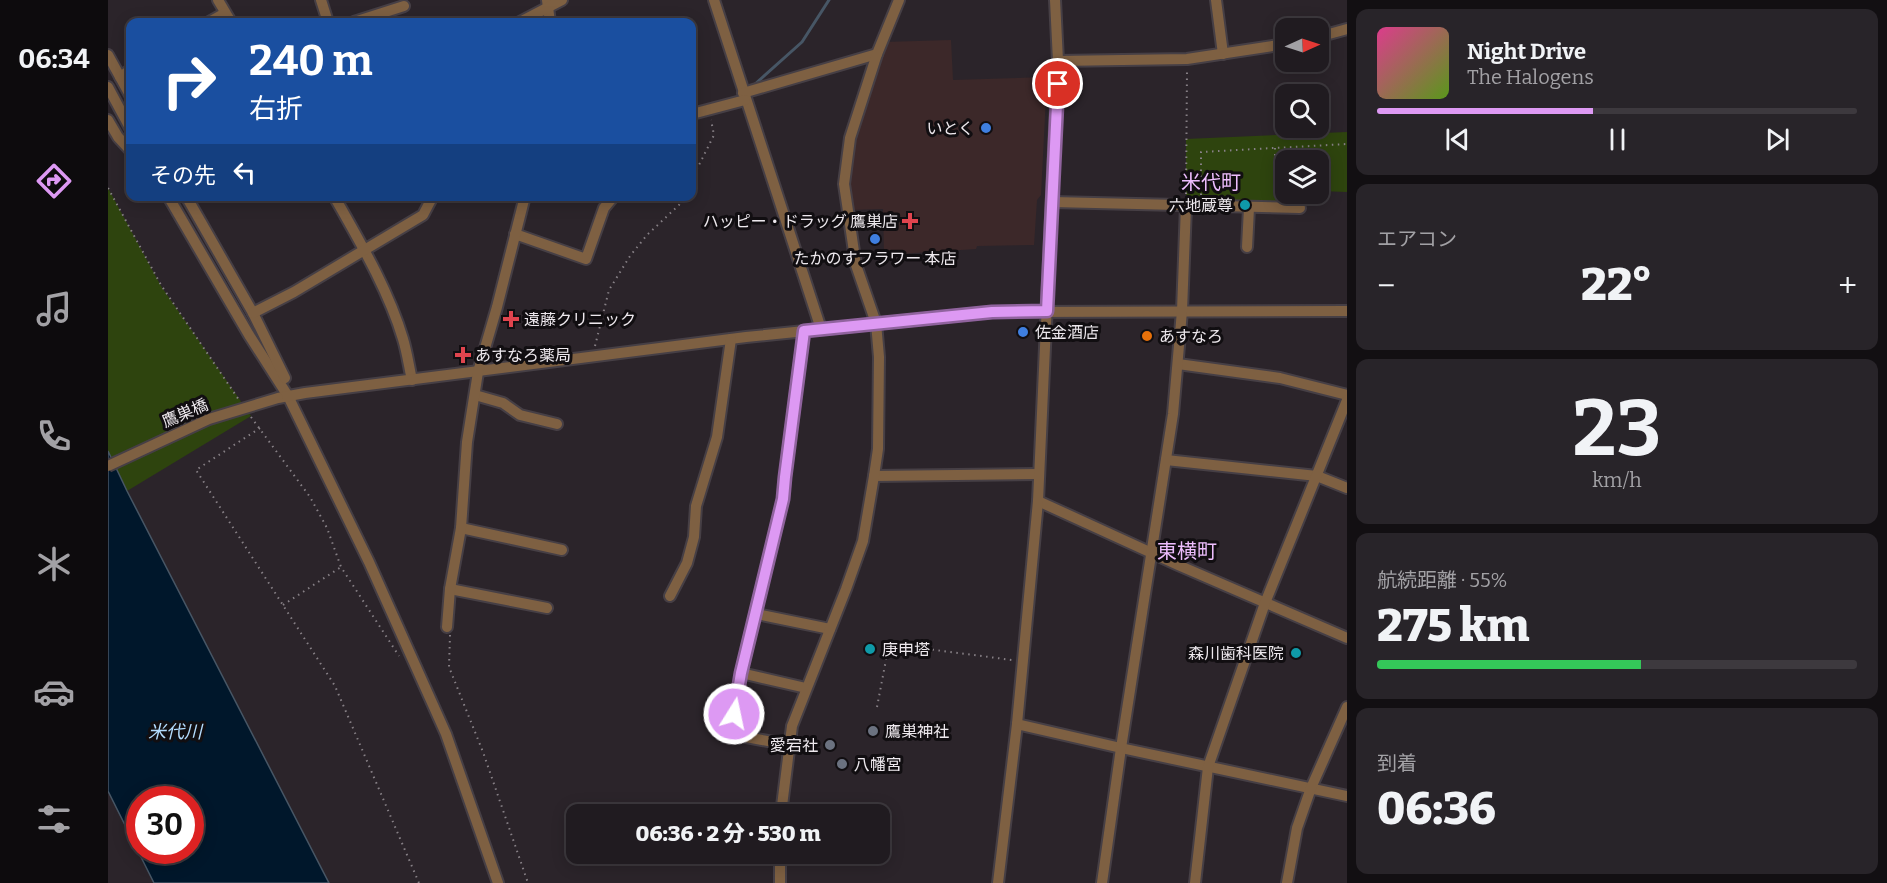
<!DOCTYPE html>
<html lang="ja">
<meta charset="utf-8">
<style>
body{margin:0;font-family:Bitter,"Noto Sans JP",serif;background:#282429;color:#f1f3f6;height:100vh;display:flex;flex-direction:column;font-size:22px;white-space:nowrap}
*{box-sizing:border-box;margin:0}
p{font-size:20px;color:#a2a1a5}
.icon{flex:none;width:33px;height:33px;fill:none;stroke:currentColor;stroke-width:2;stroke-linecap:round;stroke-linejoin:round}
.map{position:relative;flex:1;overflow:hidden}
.drawer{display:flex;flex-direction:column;gap:9px;padding:9px;background:#120f12;width:540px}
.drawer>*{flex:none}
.top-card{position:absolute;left:18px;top:18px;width:570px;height:183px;border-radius:12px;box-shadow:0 3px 15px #0003,0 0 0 2px #3d393e;background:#1a4fa0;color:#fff;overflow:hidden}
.needle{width:39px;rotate:87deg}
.controls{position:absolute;left:1167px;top:18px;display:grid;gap:12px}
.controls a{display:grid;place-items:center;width:54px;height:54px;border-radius:12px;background:#201b20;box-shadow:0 3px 15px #0003,0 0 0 2px #3d393e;font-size:30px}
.speed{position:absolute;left:18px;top:786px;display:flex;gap:12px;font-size:30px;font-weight:700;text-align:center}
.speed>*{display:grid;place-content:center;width:78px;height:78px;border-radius:50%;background:#201b20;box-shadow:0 3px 15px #0003,0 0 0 2px #3d393e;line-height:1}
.speed .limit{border:9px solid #d22;background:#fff;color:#111}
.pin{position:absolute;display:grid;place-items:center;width:51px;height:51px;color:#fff;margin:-26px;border:3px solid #fff;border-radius:50%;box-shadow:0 2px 6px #0007}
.me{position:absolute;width:66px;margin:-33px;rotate:10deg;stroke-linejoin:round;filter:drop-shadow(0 0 4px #0008)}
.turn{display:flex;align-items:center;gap:21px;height:126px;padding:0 24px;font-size:27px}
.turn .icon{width:78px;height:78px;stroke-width:2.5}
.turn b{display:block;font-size:42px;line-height:51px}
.then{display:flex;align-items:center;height:57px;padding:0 24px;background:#0003;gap:12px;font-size:22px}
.big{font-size:45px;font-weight:800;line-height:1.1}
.drawer .tile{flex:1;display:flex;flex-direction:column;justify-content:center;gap:9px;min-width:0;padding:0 21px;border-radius:12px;background:#282429}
.drawer .dial{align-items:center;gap:0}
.dial b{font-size:78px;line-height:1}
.song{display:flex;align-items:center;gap:18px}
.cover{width:72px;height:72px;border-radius:9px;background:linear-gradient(135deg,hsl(330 70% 55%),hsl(90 70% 35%))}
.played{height:6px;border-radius:3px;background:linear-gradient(90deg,#dd99f3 45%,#3d393e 45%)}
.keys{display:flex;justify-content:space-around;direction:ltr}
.heat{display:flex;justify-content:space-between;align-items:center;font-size:33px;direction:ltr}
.charge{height:9px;border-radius:4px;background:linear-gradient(90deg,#34c759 55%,#3d393e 0)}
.trip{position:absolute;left:458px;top:804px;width:324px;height:60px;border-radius:12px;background:#201b20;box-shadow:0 3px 15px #0003,0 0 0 2px #3d393e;font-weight:800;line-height:60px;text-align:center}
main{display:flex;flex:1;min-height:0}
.dock{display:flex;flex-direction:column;width:108px;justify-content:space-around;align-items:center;background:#0d0b0d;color:#a2a1a5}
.dock .icon{width:42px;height:42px}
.dock .active{color:#dd99f3}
.dock b{font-size:27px;color:#f1f3f6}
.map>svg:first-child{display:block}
.commercial{fill:#3c2829}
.green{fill:#2e440e}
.water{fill:#00172b;stroke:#475665;stroke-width:1.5;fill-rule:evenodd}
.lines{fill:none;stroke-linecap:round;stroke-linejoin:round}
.stream{stroke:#475665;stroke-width:3}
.minor-casing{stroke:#463f45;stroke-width:14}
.path{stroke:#878086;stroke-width:2;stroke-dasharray:1.5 4.5;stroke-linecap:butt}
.minor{stroke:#7e6042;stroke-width:10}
.minor-bridge-casing{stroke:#463f45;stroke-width:14;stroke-linecap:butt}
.minor-bridge{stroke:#7e6042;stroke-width:10}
.route-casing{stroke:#90639e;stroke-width:15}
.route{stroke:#dd99f3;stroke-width:10}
.shop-dot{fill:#3f7fe0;stroke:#110e11;stroke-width:2}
.culture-dot{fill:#0f9aa8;stroke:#110e11;stroke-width:2}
.health-dot{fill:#e0444e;stroke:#110e11;stroke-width:2}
.food-dot{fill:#e8710a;stroke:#110e11;stroke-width:2}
.worship-dot{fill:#6b7280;stroke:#110e11;stroke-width:2}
.labels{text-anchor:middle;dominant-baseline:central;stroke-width:6;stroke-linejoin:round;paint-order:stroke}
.poi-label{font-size:16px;fill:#ede8ed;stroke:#110e11;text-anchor:start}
.street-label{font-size:16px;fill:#ede8ed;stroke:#110e11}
.water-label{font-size:18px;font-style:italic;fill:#b3dcfe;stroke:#110e11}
.quarter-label{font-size:20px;fill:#edbdfd;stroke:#110e11}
</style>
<main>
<nav class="dock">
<b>06:34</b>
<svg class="icon active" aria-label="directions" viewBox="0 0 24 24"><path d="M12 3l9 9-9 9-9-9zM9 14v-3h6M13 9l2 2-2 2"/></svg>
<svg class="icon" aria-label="music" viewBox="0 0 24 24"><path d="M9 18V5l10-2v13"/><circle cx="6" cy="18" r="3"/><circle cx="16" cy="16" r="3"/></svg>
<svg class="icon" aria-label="phone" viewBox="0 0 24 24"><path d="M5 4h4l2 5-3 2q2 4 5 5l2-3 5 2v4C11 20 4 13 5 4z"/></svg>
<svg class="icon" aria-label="climate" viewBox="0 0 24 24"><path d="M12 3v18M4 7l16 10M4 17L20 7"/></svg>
<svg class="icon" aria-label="car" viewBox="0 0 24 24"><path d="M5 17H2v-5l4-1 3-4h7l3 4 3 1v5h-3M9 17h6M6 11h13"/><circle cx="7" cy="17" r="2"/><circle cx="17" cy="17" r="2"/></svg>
<svg class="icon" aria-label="filters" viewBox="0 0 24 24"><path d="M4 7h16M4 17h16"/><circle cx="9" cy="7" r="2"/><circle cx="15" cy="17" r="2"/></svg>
</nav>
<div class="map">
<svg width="1239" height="883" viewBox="0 0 1239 883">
<rect width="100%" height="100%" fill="#2b242a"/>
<path class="commercial" d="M843 40 845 80 939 77 933 195 929 200 926 245 869 246 868 249 776 255 775 209 742 210 739 191 745 136 776 42Z"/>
<g class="green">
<path d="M1239 132V192L1211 191 1210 160H1178V194H1192V208L1078 206V139Z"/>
<path d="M0 188 53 286 143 416 19 491 0 451Z"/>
</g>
<path class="water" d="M0 451 19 491 221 883H46L0 791ZM32 800H82V850H32Z"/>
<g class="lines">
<path class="stream" d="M646 85 694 42 721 0"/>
<defs>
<g id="minor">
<path d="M110 0 123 22"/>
<path d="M213 0 220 22"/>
<path d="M439 0 442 22"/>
<path d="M606 0 713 329"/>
<path d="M1108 0 1115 54"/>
<path d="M101 22 117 13"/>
<path d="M246 22 296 6"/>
<path d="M412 22 454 0"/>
<path d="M1210 37 1239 29"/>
<path d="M0 55 22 95"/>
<path d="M950 61 1079 59 1178 44"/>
<path d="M12 77 22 70"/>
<path d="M0 87 22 128"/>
<path d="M635 93 769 54"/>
<path d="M584 114 637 100"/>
<path d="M0 120 10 137 22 150"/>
<path d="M60 196 141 335 180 396 261 562 338 734 390 883"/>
<path d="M78 196 145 313 177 378"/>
<path d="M226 196C252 242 280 289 295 339 299 352 301 367 304 380"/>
<path d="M945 202 1192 208"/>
<path d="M407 234 478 259 496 208 506 196"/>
<path d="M1139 247 1141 208"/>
<path d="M145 313 186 292 315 215 325 196"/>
<path d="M696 331 677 477 675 499 633 673 698 688"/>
<path d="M1070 364 1172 378 1239 395"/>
<path d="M367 395 395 403 412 415 449 424"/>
<path d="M170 398 197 393 638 337 884 312 1239 311"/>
<path d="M1058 460 1209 476 1239 488"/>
<path d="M766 476 931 474"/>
<path d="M930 501 1070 565 1239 638"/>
<path d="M353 528 454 550"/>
<path d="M342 589 439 608"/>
<path d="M562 596 579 563 586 537 588 506 609 437 623 339"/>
<path d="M649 614 722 629"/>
<path d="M339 627 342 589 353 528 359 442 370 372 389 307 417 196"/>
<path d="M633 673 622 734 681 745"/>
<path d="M909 724 1013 748 1239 796"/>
<path d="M673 814 684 726 738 589 755 541 766 476 770 449 771 357 768 323 748 265 736 184 742 138 769 54 791 0"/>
<path d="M672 854V883"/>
<path d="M890 883 909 724 930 501 950 61 947 0"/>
<path d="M994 883 1013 748 1065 414 1074 311 1078 206"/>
<path d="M1087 883 1100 767 1157 603 1239 400"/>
<path d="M1179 883 1189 828 1203 788 1239 707"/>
</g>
</defs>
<use href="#minor" class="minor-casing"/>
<g class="path">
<path d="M1167 148V196"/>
<path d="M584 187 587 173 606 135 603 120"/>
<path d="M0 188 53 285 131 400"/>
<path d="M1078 194 1079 70"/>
<path d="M1093 195V152L1239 144"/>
<path d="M487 346 501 290 522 256 539 235 571 205 577 196"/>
<path d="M143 417 202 497 219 528 233 567 291 656"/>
<path d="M152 428 88 470 227 686 311 883"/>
<path d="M175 605 233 567"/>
<path d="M342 635 341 667 375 752 420 883"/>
<path d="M769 707 781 644 904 660"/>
</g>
<use href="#minor" class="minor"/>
<defs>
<path id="minor-bridge" d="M0 466 101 419 170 398"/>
</defs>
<use href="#minor-bridge" class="minor-bridge-casing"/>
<use href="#minor-bridge" class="minor-bridge"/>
</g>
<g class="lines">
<defs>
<path id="route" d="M626 714 633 673 675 499 677 477 696 331 884 312 939 311 950 84"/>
</defs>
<use href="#route" class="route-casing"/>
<use href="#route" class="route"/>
</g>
<g class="shop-dot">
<circle cx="878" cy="128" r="6"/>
<circle cx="767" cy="239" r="6"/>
<circle cx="915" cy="332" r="6"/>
</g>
<g class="culture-dot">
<circle cx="1137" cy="205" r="6"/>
<circle cx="762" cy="649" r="6"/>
<circle cx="1188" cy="653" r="6"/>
</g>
<g class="health-dot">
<path d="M799 212h6v6h6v6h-6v6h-6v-6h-6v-6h6z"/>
<path d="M400 310h6v6h6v6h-6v6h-6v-6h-6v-6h6z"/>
<path d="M352 346h6v6h6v6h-6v6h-6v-6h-6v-6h6z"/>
</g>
<circle class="food-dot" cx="1039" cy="336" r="6"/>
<g class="worship-dot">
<circle cx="765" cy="731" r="6"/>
<circle cx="722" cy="745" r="6"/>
<circle cx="734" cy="764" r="6"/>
</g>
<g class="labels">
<g class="poi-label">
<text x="866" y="128" text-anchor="end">いとく</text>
<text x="1125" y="205" text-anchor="end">六地蔵尊</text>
<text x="790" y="221" text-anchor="end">ハッピー・ドラッグ 鷹巣店</text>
<text x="767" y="258" text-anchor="middle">たかのすフラワー 本店</text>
<text x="416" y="319">遠藤クリニック</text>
<text x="927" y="332">佐金酒店</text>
<text x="1051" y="336">あすなろ</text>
<text x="367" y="355">あすなろ薬局</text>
<text x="774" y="649">庚申塔</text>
<text x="1176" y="653" text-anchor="end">森川歯科医院</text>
<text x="777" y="731">鷹巣神社</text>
<text x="710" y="745" text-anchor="end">愛宕社</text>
<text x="746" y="764">八幡宮</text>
</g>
<g class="street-label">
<text transform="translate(77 413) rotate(-23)">鷹巣橋</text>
</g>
<g class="water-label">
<text x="67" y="732">米代川</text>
</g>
<g class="quarter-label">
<text x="1103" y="182">米代町</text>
<text x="1079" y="551">東横町</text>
</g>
</g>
</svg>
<div class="controls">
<a><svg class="needle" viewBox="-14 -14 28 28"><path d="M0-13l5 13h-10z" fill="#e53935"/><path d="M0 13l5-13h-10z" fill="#a2a1a5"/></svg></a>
<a><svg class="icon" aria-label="search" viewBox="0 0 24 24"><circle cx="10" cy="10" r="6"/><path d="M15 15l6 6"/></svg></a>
<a><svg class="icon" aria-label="layers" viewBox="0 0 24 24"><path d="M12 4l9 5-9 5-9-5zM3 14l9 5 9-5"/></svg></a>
</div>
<div class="speed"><div class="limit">30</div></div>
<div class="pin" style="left:950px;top:84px;background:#d93025"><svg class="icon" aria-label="arrive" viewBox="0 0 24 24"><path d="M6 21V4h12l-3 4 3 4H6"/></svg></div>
<svg class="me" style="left:626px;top:714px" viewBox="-20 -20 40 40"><circle r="17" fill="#dd99f3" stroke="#fff" stroke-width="3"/><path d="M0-11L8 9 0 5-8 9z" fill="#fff"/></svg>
<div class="trip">06:36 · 2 分 · 530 m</div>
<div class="top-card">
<div class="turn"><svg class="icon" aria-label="right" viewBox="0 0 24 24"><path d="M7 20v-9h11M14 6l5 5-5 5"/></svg><div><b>240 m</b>右折</div></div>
<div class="then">その先<svg class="icon" aria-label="left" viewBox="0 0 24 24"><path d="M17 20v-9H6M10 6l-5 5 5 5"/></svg></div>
</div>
</div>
<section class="drawer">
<div class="tile">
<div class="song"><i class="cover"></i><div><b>Night Drive</b><p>The Halogens</p></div></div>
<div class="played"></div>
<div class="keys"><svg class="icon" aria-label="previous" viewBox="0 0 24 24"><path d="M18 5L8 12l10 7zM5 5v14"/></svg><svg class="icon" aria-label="pause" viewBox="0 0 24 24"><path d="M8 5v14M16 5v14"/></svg><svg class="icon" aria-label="next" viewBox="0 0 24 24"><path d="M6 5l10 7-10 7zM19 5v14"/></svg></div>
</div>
<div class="tile"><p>エアコン</p>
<div class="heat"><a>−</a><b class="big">22°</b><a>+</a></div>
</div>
<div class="tile dial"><b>23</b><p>km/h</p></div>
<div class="tile"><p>航続距離 · 55%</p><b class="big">275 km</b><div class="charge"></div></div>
<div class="tile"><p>到着</p><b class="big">06:36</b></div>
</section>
</main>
